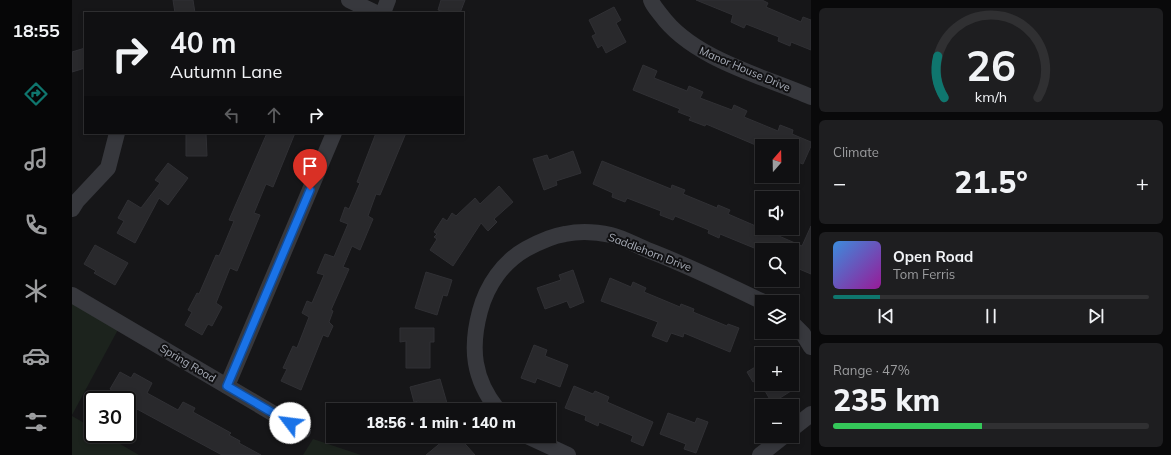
<!DOCTYPE html>
<meta charset="utf-8">
<style>
body{margin:0;font-family:Mulish,sans-serif;background:#1e1e20;color:#f1f3f6;height:100vh;display:flex;flex-direction:column;font-size:15px;white-space:nowrap}
*{box-sizing:border-box;margin:0}
p{font-size:13px;color:#9c9d9f}
.icon{flex:none;width:22px;height:22px;fill:none;stroke:currentColor;stroke-width:2;stroke-linecap:round;stroke-linejoin:round}
.map{position:relative;flex:1;overflow:hidden}
.sheet{display:flex;flex-direction:column;gap:8px;padding:8px;background:#09090a;width:360px}
.sheet>*{flex:none}
.top-card{position:absolute;left:12px;top:12px;width:380px;height:122px;border-radius:0px;box-shadow:0 2px 6px #0003,0 0 0 1px #303032;background:#101012;color:#f1f3f6;overflow:hidden}
.needle{width:26px;rotate:20deg}
.buttons{position:absolute;left:683px;top:139px;display:grid;gap:8px}
.buttons a{display:grid;place-items:center;width:44px;height:44px;border-radius:0px;background:#101012;box-shadow:0 2px 6px #0003,0 0 0 1px #303032;font-size:20px}
.speed{position:absolute;left:12px;top:391px;display:flex;gap:8px;font-size:20px;font-weight:700;text-align:center}
.speed>*{display:grid;place-content:center;width:52px;height:52px;border-radius:50%;background:#101012;box-shadow:0 2px 6px #0003,0 0 0 1px #303032;line-height:1}
.speed .limit{border:2px solid #111;border-radius:6px;background:#fff;color:#111}
.pin{position:absolute;display:grid;place-items:center;width:34px;height:34px;color:#fff;margin:-41px -17px;border-radius:50% 50% 50% 0;rotate:-45deg;box-shadow:0 0 4px #0007}
.pin .icon{rotate:45deg}
.me{position:absolute;width:44px;margin:-22px;rotate:300deg;stroke-linejoin:round;filter:drop-shadow(0 0 3px #0008)}
.turn{display:flex;align-items:center;gap:14px;height:84px;padding:0 20px;font-size:18px}
.turn .icon{width:52px;height:52px;stroke-width:2.5}
.turn b{display:block;font-size:28px;line-height:34px}
.lanes{display:flex;align-items:center;height:38px;padding:0 20px;background:#0003;justify-content:center;gap:20px;direction:ltr}
.lanes .off{opacity:.35}
.big{font-size:30px;font-weight:800;line-height:1.1}
.sheet .card{flex:1;display:flex;flex-direction:column;justify-content:center;gap:6px;min-width:0;padding:0 14px;border-radius:6px;background:#1e1e20}
.sheet .dial{align-items:center;gap:0}
.dial svg{height:104px;overflow:visible;fill:none;stroke:#303032;stroke-width:7;stroke-linecap:round;text-anchor:middle}
.dial text{fill:#f1f3f6;stroke:none}
.song{display:flex;align-items:center;gap:12px}
.cover{width:48px;height:48px;border-radius:6px;background:linear-gradient(135deg,hsl(210 70% 55%),hsl(300 70% 35%))}
.played{height:4px;border-radius:2px;background:linear-gradient(90deg,#0f766e 15%,#303032 15%)}
.keys{display:flex;justify-content:space-around;direction:ltr}
.heat{display:flex;justify-content:space-between;align-items:center;font-size:22px;direction:ltr}
.charge{height:6px;border-radius:3px;background:linear-gradient(90deg,#34c759 47%,#303032 0)}
.trip{position:absolute;left:254px;top:403px;width:230px;height:40px;border-radius:0px;background:#101012;box-shadow:0 2px 6px #0003,0 0 0 1px #303032;font-weight:800;line-height:40px;text-align:center}
main{display:flex;flex:1;min-height:0}
.dock{display:flex;flex-direction:column;width:72px;justify-content:space-around;align-items:center;background:#060607;color:#9c9d9f}
.dock .icon{width:28px;height:28px}
.dock .active{color:#0f766e}
.dock b{font-size:18px;color:#f1f3f6}
.map>svg:first-child{display:block}
.green{fill:#1c231d}
.building{fill:#29292c;stroke:#303034}
.lines{fill:none;stroke-linecap:round;stroke-linejoin:round}
.minor{stroke:#37383d;stroke-width:16}
.route-casing{stroke:#114b97;stroke-width:10}
.route{stroke:#1a73e8;stroke-width:7}
.labels{text-anchor:middle;dominant-baseline:central;stroke-width:4;stroke-linejoin:round;paint-order:stroke}
.street-label{font-size:11px;fill:#a8adb8;stroke:#111113}
</style>
<main>
<nav class="dock">
<b>18:55</b>
<svg class="icon active" aria-label="directions" viewBox="0 0 24 24"><path d="M12 3l9 9-9 9-9-9zM9 14v-3h6M13 9l2 2-2 2"/></svg>
<svg class="icon" aria-label="music" viewBox="0 0 24 24"><path d="M9 18V5l10-2v13"/><circle cx="6" cy="18" r="3"/><circle cx="16" cy="16" r="3"/></svg>
<svg class="icon" aria-label="phone" viewBox="0 0 24 24"><path d="M5 4h4l2 5-3 2q2 4 5 5l2-3 5 2v4C11 20 4 13 5 4z"/></svg>
<svg class="icon" aria-label="climate" viewBox="0 0 24 24"><path d="M12 3v18M4 7l16 10M4 17L20 7"/></svg>
<svg class="icon" aria-label="car" viewBox="0 0 24 24"><path d="M5 17H2v-5l4-1 3-4h7l3 4 3 1v5h-3M9 17h6M6 11h13"/><circle cx="7" cy="17" r="2"/><circle cx="17" cy="17" r="2"/></svg>
<svg class="icon" aria-label="filters" viewBox="0 0 24 24"><path d="M4 7h16M4 17h16"/><circle cx="9" cy="7" r="2"/><circle cx="15" cy="17" r="2"/></svg>
</nav>
<div class="map">
<svg width="739" height="455" viewBox="0 0 739 455">
<rect width="100%" height="100%" fill="#161618"/>
<g class="green">
<path d="M0 295 49 324 0 415Z"/>
<path d="M0 416 21 428V434H31L67 455H0Z"/>
<path d="M241 439 289 455H231Z"/>
</g>
<g class="building">
<path d="M101 0H121L123 13H103Z"/>
<path d="M369 0H393L388 13H375L366 10Z"/>
<path d="M624 0H690L696 3 694 7 729 22 731 17 739 20V50L719 42 718 46 706 41 707 37 674 24 672 28 659 22 661 15Z"/>
<path d="M542 7 549 20 544 23 554 42 534 53 530 45 526 48 520 36 524 34 517 20Z"/>
<path d="M13 48V68L0 72V52Z"/>
<path d="M571 65 585 71 582 78 615 91 617 86 631 92 628 98 660 110 662 105 675 111 672 117 706 131 708 125 721 130 720 134 739 142V146L731 164 720 160V146H686L634 124 633 126 617 120 619 117 606 112 608 109 561 90Z"/>
<path d="M114 133H134L135 156H114Z"/>
<path d="M195 133H223L201 187 194 184 182 213 188 215 165 271 158 268 144 303 150 307 140 326 136 324 130 335 113 325 120 312 116 310 125 293 127 294 144 255 147 256 149 252 162 221 157 220Z"/>
<path d="M304 133H334L308 195 304 194 296 216 301 219 288 250 280 246 271 267 277 269 259 310 261 311 257 322 261 326 256 337 251 335 229 390 209 381 215 369 211 368 221 346 225 348 237 317 230 313 235 301 240 303 252 275 245 273 253 254 262 257 276 224 268 221 273 207 277 209 288 183 285 182Z"/>
<path d="M501 151 509 173 484 181 485 185 472 190 461 159 475 155 477 160Z"/>
<path d="M530 161 599 189 600 185 613 190 611 194 645 208 646 205 658 210 656 214 730 246 739 226V274L720 266V250H687L648 234 647 238 636 233 637 230 603 216 601 220 588 215 589 211 555 198 553 202 540 197 541 193 521 184Z"/>
<path d="M96 163 116 178 96 205 87 198 63 243 45 233 52 221 46 218 56 200 69 208 88 183 83 180Z"/>
<path d="M427 186 441 202 422 219 425 222 416 231 409 223 381 266 358 250 365 239 362 237 365 234 362 232 371 218 375 221 380 213 384 216 403 198 408 204Z"/>
<path d="M23 245 56 263 43 285 22 273 24 271 12 264Z"/>
<path d="M501 270 512 302 498 308 495 301 473 309 465 288 489 280 487 275Z"/>
<path d="M354 272 380 280 375 296 371 295 365 315 343 308Z"/>
<path d="M538 278 559 287 561 282 574 288 572 292 608 307 609 304 622 309 621 312 655 326 656 324 667 328 658 352 612 333 611 337 599 333 595 342 580 336 586 322 529 301Z"/>
<path d="M328 328H362V342H358V368H334V341L328 342Z"/>
<path d="M462 345 475 350 473 356 496 365 488 387 465 378 463 383 449 378Z"/>
<path d="M690 363V377L681 382 675 372Z"/>
<path d="M48 372 59 378 62 373 80 383 75 393 106 410 111 402 123 408 121 412 159 433 157 435 168 441 167 443 189 455H150L63 408 55 421V399L38 389Z"/>
<path d="M368 379 377 410H350L347 401 342 402 338 387Z"/>
<path d="M689 384H715L719 391 700 403Z"/>
<path d="M502 386 521 394 523 391 537 397 535 402 581 422 571 446 559 441 561 436 527 422 526 426 513 420 514 416 493 408Z"/>
<path d="M596 413 623 423 625 418 636 422 624 453 612 449 614 444 588 434Z"/>
<path d="M377 436H386L403 455H354Z"/>
</g>
<g class="lines">
<g class="minor">
<path d="M277 0 304 13"/>
<path d="M579 0C581 6 586 11 589 15 621 59 691 76 739 97"/>
<path d="M311 13 316 0"/>
<path d="M0 209 5 201 36 168 45 133"/>
<path d="M0 295 231 431"/>
<path d="M720 323 731 334 739 347"/>
<path d="M155 386 262 133"/>
<path d="M426 410C401 379 398 348 408 311 415 285 431 262 454 249 467 242 479 236 493 234 507 231 525 232 539 235 552 238 565 246 578 251 617 266 654 284 691 302"/>
<path d="M720 429 739 414"/>
<path d="M455 436 496 455"/>
<path d="M688 455 712 436"/>
</g>
</g>
<g class="lines">
<defs>
<path id="route" d="M218 423 155 386 238 190"/>
</defs>
<use href="#route" class="route-casing"/>
<use href="#route" class="route"/>
</g>
<g class="labels">
<g class="street-label">
<text transform="translate(673 69) rotate(23)">Manor House Drive</text>
<text transform="translate(578 252) rotate(21)">Saddlehorn Drive</text>
<text transform="translate(116 363) rotate(31)">Spring Road</text>
</g>
</g>
</svg>
<div class="buttons">
<a><svg class="needle" viewBox="-14 -14 28 28"><path d="M0-13l5 13h-10z" fill="#e53935"/><path d="M0 13l5-13h-10z" fill="#9c9d9f"/></svg></a>
<a><svg class="icon" aria-label="sound" viewBox="0 0 24 24"><path d="M4 9h4l5-4v14l-5-4H4zM17 9q2 3 0 6"/></svg></a>
<a><svg class="icon" aria-label="search" viewBox="0 0 24 24"><circle cx="10" cy="10" r="6"/><path d="M15 15l6 6"/></svg></a>
<a><svg class="icon" aria-label="layers" viewBox="0 0 24 24"><path d="M12 4l9 5-9 5-9-5zM3 14l9 5 9-5"/></svg></a>
<a>+</a>
<a>−</a>
</div>
<div class="speed"><div class="limit">30</div></div>
<div class="pin" style="left:238px;top:190px;background:#d93025"><svg class="icon" aria-label="arrive" viewBox="0 0 24 24"><path d="M6 21V4h12l-3 4 3 4H6"/></svg></div>
<svg class="me" style="left:218px;top:423px" viewBox="-20 -20 40 40"><circle r="19" fill="#fff"/><path d="M0-13L10 11 0 6-10 11z" fill="#1a73e8"/></svg>
<div class="trip">18:56 · 1 min · 140 m</div>
<div class="top-card">
<div class="turn"><svg class="icon" aria-label="right" viewBox="0 0 24 24"><path d="M7 20v-9h11M14 6l5 5-5 5"/></svg><div><b>40 m</b>Autumn Lane</div></div>
<div class="lanes"><svg class="icon off" aria-label="left" viewBox="0 0 24 24"><path d="M17 20v-9H6M10 6l-5 5 5 5"/></svg><svg class="icon off" aria-label="ahead" viewBox="0 0 24 24"><path d="M12 20V5M6 11l6-6 6 6"/></svg><svg class="icon" aria-label="right" viewBox="0 0 24 24"><path d="M7 20v-9h11M14 6l5 5-5 5"/></svg></div>
</div>
</div>
<section class="sheet">
<div class="card dial"><svg viewBox="0 0 100 80">
<path d="M14 69A42 42 0 1 1 86 69"/>
<path d="M14 69A42 42 0 0 1 9 37" stroke="#0f766e"/>
<text x="50" y="56" font-size="32" font-weight="700">26</text>
<text x="50" y="72" font-size="11">km/h</text>
</svg></div>
<div class="card"><p>Climate</p>
<div class="heat"><a>−</a><b class="big">21.5°</b><a>+</a></div>
</div>
<div class="card">
<div class="song"><i class="cover"></i><div><b>Open Road</b><p>Tom Ferris</p></div></div>
<div class="played"></div>
<div class="keys"><svg class="icon" aria-label="previous" viewBox="0 0 24 24"><path d="M18 5L8 12l10 7zM5 5v14"/></svg><svg class="icon" aria-label="pause" viewBox="0 0 24 24"><path d="M8 5v14M16 5v14"/></svg><svg class="icon" aria-label="next" viewBox="0 0 24 24"><path d="M6 5l10 7-10 7zM19 5v14"/></svg></div>
</div>
<div class="card"><p>Range · 47%</p><b class="big">235 km</b><div class="charge"></div></div>
</section>
</main>
